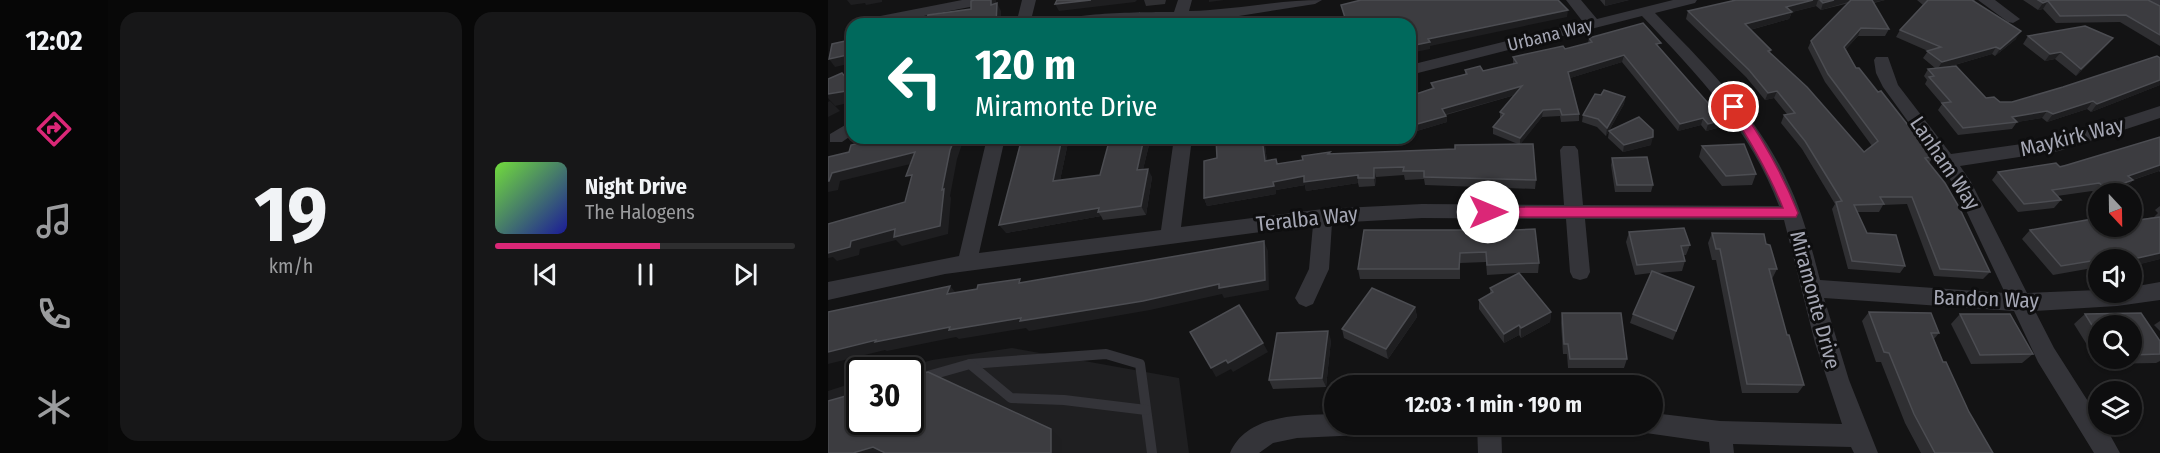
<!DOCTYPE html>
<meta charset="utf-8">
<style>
body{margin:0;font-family:"Fira Sans Condensed",sans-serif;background:#171718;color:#f1f3f6;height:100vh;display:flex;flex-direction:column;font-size:22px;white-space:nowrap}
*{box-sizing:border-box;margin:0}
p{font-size:20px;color:#9b9c9e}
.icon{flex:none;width:33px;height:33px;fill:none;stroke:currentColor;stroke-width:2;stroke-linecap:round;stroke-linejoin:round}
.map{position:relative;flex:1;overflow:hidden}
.details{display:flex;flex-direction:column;gap:12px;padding:12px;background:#080808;width:720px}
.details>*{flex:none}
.guide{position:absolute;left:18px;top:18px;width:570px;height:126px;border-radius:18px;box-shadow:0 2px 4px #0004,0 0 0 2px #2e2e2f;background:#00695c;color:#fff;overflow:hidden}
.needle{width:39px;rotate:158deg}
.fabs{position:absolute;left:1260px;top:183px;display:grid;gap:12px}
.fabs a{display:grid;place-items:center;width:54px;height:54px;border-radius:50%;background:#0e0e0f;box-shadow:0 2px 4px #0004,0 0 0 2px #2e2e2f;font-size:30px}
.speed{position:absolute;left:18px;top:357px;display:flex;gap:12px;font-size:30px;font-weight:700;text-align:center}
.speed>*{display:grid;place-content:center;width:78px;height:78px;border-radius:50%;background:#0e0e0f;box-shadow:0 2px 4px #0004,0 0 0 2px #2e2e2f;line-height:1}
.speed .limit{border:3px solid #111;border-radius:9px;background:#fff;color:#111}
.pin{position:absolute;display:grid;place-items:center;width:51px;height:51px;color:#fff;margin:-26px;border:3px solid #fff;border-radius:50%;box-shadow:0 2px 6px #0007}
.me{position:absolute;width:66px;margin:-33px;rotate:90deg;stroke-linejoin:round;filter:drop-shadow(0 0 4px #0008)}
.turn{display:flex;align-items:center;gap:21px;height:126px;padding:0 30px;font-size:27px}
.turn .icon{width:78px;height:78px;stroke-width:2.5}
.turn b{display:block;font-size:42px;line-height:51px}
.details .tile{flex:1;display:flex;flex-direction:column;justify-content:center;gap:9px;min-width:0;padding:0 21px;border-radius:18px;background:#171718}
.details .dial{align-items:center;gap:0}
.dial b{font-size:78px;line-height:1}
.song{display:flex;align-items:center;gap:18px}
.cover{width:72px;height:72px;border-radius:9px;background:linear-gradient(135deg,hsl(100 70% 55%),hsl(240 70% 35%))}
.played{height:6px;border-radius:3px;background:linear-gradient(90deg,#db2777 55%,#2e2e2f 55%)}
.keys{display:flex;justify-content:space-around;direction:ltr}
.details .tiles{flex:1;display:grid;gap:12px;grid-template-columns:repeat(2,1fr)}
.trip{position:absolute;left:496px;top:375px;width:339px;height:60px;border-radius:30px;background:#0e0e0f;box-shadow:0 2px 4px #0004,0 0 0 2px #2e2e2f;font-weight:700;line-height:60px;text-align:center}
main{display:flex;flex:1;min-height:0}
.tab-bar{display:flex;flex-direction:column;width:108px;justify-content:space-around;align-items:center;background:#060606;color:#9b9c9e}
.tab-bar .icon{width:42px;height:42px}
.tab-bar .current{color:#db2777}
.tab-bar b{font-size:27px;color:#f1f3f6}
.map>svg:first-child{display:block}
.built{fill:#1f1f21}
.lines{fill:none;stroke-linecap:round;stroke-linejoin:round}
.lane{stroke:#343439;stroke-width:10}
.street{fill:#343439;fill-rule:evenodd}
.wall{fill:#2f2f32;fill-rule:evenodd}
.shaded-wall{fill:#1e1e20}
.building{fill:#3c3c40;stroke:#4c4d52;stroke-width:1.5}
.route{fill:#db2777;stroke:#8e194d;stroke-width:1.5}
.labels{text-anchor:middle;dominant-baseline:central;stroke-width:6;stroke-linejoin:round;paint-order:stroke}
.far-street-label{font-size:18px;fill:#a5a7b4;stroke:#0e0e0f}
.street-label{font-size:21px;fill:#a5a7b4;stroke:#0e0e0f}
</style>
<main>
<nav class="tab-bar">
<b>12:02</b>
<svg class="icon current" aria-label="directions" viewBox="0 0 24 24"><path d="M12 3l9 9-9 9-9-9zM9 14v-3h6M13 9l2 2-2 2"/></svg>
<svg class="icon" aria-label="music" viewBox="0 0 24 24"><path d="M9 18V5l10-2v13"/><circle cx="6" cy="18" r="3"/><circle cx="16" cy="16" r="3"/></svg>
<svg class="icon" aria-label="phone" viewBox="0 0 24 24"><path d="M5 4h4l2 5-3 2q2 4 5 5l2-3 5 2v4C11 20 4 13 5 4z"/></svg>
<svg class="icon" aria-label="climate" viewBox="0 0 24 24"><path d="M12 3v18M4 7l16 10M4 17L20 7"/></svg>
</nav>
<section class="details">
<div class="tiles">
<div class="tile dial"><b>19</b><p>km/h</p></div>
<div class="tile">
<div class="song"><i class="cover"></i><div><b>Night Drive</b><p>The Halogens</p></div></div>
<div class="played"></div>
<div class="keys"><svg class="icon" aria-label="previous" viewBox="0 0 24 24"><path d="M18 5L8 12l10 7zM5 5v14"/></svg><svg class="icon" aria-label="pause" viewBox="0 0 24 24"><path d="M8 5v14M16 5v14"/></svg><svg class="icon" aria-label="next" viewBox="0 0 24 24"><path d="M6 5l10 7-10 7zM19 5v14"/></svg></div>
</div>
</div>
</section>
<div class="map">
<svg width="1332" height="453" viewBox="0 0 1332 453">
<rect width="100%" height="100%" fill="#131314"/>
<path class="built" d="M184 348 351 378 361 453H0V391L31 381 32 422H82V370H68L104 360Z"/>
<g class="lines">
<g class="lane">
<path d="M142 364 278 354 312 364 324 453"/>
<path d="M82 381 142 364 183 398 236 400 318 410"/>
</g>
<g class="street">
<path d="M134 0H164L157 4 55 24 30 23 37 19Z"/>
<path d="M194 0H208L202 24H188Z"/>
<path d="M350 0H364L361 11C406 10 449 0 494 0L487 4 392 19 225 24C235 12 325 12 346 12Z"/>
<path d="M738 0H753L769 19 845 0H869L867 3 827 13C879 67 933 119 963 189 976 218 984 249 992 280L1177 293 1126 185 1055 87 1048 73 1046 60 1048 57H1060L1070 85 1123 154 1230 139 1332 106V118L1231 151 1132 166 1143 182 1199 293 1270 290V292H1304V287L1332 282V300L1289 306 1207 311 1226 348 1270 417V424H1276L1292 453H1266L1210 362 1186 311 996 298 1021 380 1050 453H1026L1023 447 905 444 906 453H882L881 442 811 432 807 424H825V413L892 421 1014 424 987 343 956 220 757 219 762 272 759 278 752 280 745 278 742 272 738 219 594 218 504 223 501 269 485 304 478 307 471 304 467 298 481 269 485 225 117 274 0 300V282L131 256 159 138H177L151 253 333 230 346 138H364L353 227 495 209 594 204 736 205 732 150 735 146H747L750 150 755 205 951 206C923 130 869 74 814 16L582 75V65L755 22Z"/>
<path d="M1150 0H1167L1192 19 1185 23 1180 22Z"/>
<path d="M1316 0H1332V9Z"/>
<path d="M24 121V135L14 142H2V134Z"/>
<path d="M507 414V424H545L541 432 533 435 469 438 445 443 431 453H402C419 414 471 415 507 414Z"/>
<path d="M649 424H673L674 453H650Z"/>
</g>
</g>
<g class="wall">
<path d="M316 0H338L337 4 318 6Z"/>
<path d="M772 0H801L777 6Z"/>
<path d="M908 0H1057L1046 3 1061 29 1057 36H1030L1018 49 1028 68 1050 92 1105 157 1101 163 1162 272 1155 279 1106 276 1079 204 1055 205 1051 212H1029L1039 233 1077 266 1072 273 1020 269 1004 209 1007 204 974 149 953 123 956 115 959 114 946 98 937 100 918 77 858 19 860 11ZM1021 3 983 41 980 48 997 82 1044 146 1036 152 942 53 943 50 922 30 961 19 964 12 988 6 993 10Z"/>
<path d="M1089 0H1147L1146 2 1188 39 1167 56 1164 54 1120 67 1158 98 1172 102H1184L1332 58V85L1263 112 1259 109 1219 122 1214 118 1189 122 1184 129 1130 135 1110 110 1114 104 1097 84 1099 80 1096 76 1100 69 1107 68 1095 58 1100 51 1068 37 1072 30 1095 5Z"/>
<path d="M1195 0H1320L1332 6V46L1292 22 1228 23 1215 9 1210 10Z"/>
<path d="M1200 36 1285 38 1279 45 1248 76 1227 59 1217 61 1195 44Z"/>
<path d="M761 38 832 48 893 127 878 131 873 125 850 131 794 62 742 78 751 114V121L733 122 732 116 714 117 692 144 708 180 707 189 597 185 596 179 577 180 576 175 548 177 547 186 531 187 530 183 478 191 477 185 448 190V194L379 206 376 198 389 158 388 138H436L439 161 448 159 450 164 475 160 502 152 503 154 627 149 690 144 665 134V127L672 118V112L687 95 618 115 619 122 582 133V96L604 89 603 83 637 74V70L655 71 685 64V57L737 49 760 43Z"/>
<path d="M773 95 797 97 796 104 778 136 769 127 754 122 755 115Z"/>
<path d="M781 131 823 145 795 152 780 138Z"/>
<path d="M1332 137V172L1331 171 1305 180 1297 188 1280 194H1270V196L1264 191 1229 196 1233 200 1226 208 1190 212 1164 180 1170 172 1239 165Z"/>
<path d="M194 138H241L232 180 272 175 282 140 278 141 277 138H317L321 145 315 169 324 177 318 215 275 220 273 216 178 233Z"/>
<path d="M874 146 928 174 924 185 894 186 871 157Z"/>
<path d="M784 158 825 185 823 192H787L783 165Z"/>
<path d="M1332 206V259L1304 266V260H1270V267L1225 275 1194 239 1202 230 1270 226 1326 217 1330 213 1327 210Z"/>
<path d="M639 232 711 263 710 273H691L723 312 722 322 693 338 691 335 676 343 651 309V300L662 294V288L690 273 659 275 658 262 632 263V279H532L530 269Z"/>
<path d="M801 232 862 245 858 255H856L857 261 854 271 829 273 866 287 845 340 802 323 805 314 823 273 807 275 798 242Z"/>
<path d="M884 233 938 244 949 269 944 279 959 335 976 385 970 393H914L888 260H884L880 243Z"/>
<path d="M587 307 589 317 560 359 516 338 514 329Z"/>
<path d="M1041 312 1111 333 1106 339 1115 362 1141 412 1165 453H1093L1077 423 1053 362H1048L1034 321Z"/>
<path d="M734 313 799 359 796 368H740L739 354H735L733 323Z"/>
<path d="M1313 313 1332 341V361L1328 363 1271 364 1246 324 1257 314ZM1270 326H1304V358H1270Z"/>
<path d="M1132 314 1205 354 1194 363 1143 364 1123 324Z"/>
<path d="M1332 321V331L1326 325Z"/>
<path d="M503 340 498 387 445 389 441 380Z"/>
</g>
<g class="shaded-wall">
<path d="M19 0H54V2L38 5 37 3 23 5Z"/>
<path d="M163 0H168V12L163 5Z"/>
<path d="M263 0H309L307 2 231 11 227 4Z"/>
<path d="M381 0H396L381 2Z"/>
<path d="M777 0H801L777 6Z"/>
<path d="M985 0H990L988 6 964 12 961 19 914 32 917 24 958 7Z"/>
<path d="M1006 0H1027L993 10 995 3Z"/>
<path d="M1041 0H1057L1039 4Z"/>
<path d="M1220 1 1215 9 1210 10 1215 3Z"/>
<path d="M169 3 173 11V24H168Z"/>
<path d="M740 10 739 17 602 46V49L582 53V46L600 39Z"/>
<path d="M1033 28 1030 36 1013 54 1016 47Z"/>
<path d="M1193 31 1188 39 1167 56 1172 49Z"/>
<path d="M1285 38 1279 45 1248 76 1253 69Z"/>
<path d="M1168 47 1164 54 1109 70 1114 62Z"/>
<path d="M1233 52 1227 59 1217 61 1222 54Z"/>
<path d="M24 54V63L7 67 1 59Z"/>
<path d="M796 55 794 62 739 79 740 72Z"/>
<path d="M1332 80V85L1263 112 1269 104Z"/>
<path d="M694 86V93L615 115 614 109Z"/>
<path d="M24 90V102L7 106 0 98V94Z"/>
<path d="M949 91 946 98 937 100 940 93Z"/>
<path d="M797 97 796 104 778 136 779 128Z"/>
<path d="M2 101 12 111 0 117V102Z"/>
<path d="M1265 101 1259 109 1219 122 1225 114Z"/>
<path d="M715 110 714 117 692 145V138Z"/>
<path d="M1219 111 1214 118 1189 122 1184 117Z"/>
<path d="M618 116 619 122 582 133V126Z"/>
<path d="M875 118 873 125 850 131 852 124Z"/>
<path d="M895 120 893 127 878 131 880 124Z"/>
<path d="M825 137 823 145 795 152 796 145Z"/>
<path d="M127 138H136L129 159 122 196 123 198 120 234 74 246 68 240 32 249 31 255 9 261 5 257 0 258V248L23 241 114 190 122 150Z"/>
<path d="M234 138H241L230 190 225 181Z"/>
<path d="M316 138H317L321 145 313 178 309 170Z"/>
<path d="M434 138H436L440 169 437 161Z"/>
<path d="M548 138H566L549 143Z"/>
<path d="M87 152 95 161 12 181 10 190 0 192V181L4 173Z"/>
<path d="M1332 165V170L1331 171 1292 184 1300 176Z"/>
<path d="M546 168 548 177 547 186 546 178Z"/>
<path d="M320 169 324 177 318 215 313 206Z"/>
<path d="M530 175V183L478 191 477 185 448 190V194L379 206 376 198 445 182 476 176Z"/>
<path d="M1305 180 1297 188 1280 194H1274L1279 189Z"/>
<path d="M271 208 270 212 273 216 178 233 171 225Z"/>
<path d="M436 241 440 251 441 290 396 298 394 294 322 310 201 331 198 328 131 339 128 337 59 351 57 350 0 364V352Z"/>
<path d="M1332 253V259L1304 266V260H1301Z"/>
<path d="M122 286 131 296 119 294Z"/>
<path d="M587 307 589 317 560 359 558 349Z"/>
<path d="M723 312 722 322 693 338V328Z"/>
<path d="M691 325V335L676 343V334Z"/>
<path d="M500 331 503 340 498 387 494 378Z"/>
<path d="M435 343 440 352 405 372 403 369 388 377 383 368 398 360Z"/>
<path d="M223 429 234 440V453H223Z"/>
<path d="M45 447 55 453H25Z"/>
</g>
<g class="building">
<path d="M146 0H163V5L169 3 168 24H66L99 18 100 15 143 9V1Z"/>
<path d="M229 0H263L227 4Z"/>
<path d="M533 0H730L740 10 600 39 602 42 582 46V24H519L513 5Z"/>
<path d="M908 0H985L958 7 964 12 917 24 943 50 940 51 979 87 1036 152 1050 141 1000 74 983 41 1023 0H1044L1061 29 1033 28 1016 47 1028 68H1031L1050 92 1053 91 1105 157 1097 158 1117 183 1131 207 1162 272 1112 269 1084 197H1052L1056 204 1026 205 1039 233 1068 235 1077 266 1024 261 1008 202 1014 201 977 141 956 115 967 113 949 91 940 93 921 70 860 11Z"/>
<path d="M992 0H1006L995 3Z"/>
<path d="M1100 0H1144L1193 31 1172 49 1168 47 1114 62 1099 51 1113 47 1072 30Z"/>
<path d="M1210 0H1320L1332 6V35L1298 15 1232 16 1220 1 1215 3Z"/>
<path d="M465 19 466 24H445V22Z"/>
<path d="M815 23 833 43 828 44 895 120 880 124 875 118 852 124 796 55 740 72 751 114 734 115 732 109 715 110 692 138 665 127 676 114 672 112 694 86 614 109 618 116 582 126V96L606 88 603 83 639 74 637 70 652 66 655 71 689 63 685 57 735 46 737 49 764 42 761 38Z"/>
<path d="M1257 26 1285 38 1253 69 1233 52 1222 54 1200 36Z"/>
<path d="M24 36V54L1 59 4 44 22 40V37Z"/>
<path d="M1329 56 1332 58V80L1269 104 1265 101 1225 114 1219 111 1184 117 1189 122 1135 128 1114 103 1123 102 1101 77 1106 76 1100 69 1128 66 1158 98 1166 97 1172 102H1184L1235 87Z"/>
<path d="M14 73 24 85V90L0 94V79Z"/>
<path d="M776 90 797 97 779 128 770 119 755 115 767 94 773 95Z"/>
<path d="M811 117 825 130V137L796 145 781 131Z"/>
<path d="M1332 137V165L1300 176 1305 180 1279 189 1271 183 1224 190 1233 200 1196 204 1170 172 1228 163 1232 167 1239 165Z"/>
<path d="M51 138H127L122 150 114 190 116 189 112 226 66 237 67 229 23 241 22 247 0 253V224L77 202 84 175 78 176 87 152 4 173 1 181H0V157L21 152 23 145Z"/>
<path d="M194 138H234L225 181 272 175 282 138H316L309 170 320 169 313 206 270 212 271 208 171 225Z"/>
<path d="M388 138H434L437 161 448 159 449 164 475 160 474 156 502 152 500 154 627 149V145L705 144 708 180 596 177V171H575L576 167 546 168V178H530V175L476 182V176L445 182 446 186 376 198V161L389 158Z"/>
<path d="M916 144 928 174 898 176 874 146Z"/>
<path d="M819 157 825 185H789L784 158Z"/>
<path d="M1332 217V253L1301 260H1296L1293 256 1233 266 1202 230 1270 218V226H1304V221Z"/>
<path d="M856 228 862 245 853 246 857 261 809 265 801 232Z"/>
<path d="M707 229 711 263 659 265 658 252 632 253 631 269H530L536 230H639V232Z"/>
<path d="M884 233 936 234 938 244 942 245 949 269H941L959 335H961L976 385 919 384 892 249H888Z"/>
<path d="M436 241 437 280 391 288V284L315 301 192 321 193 318 121 330 122 327 47 342 48 340 0 352V312L122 286 119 294 149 289 150 285 192 279 191 283Z"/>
<path d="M824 271 866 287 848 331 805 314Z"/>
<path d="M691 273 723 312 693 328 691 325 676 334 651 300 665 292 662 288Z"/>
<path d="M544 288 587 307 558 349 514 329Z"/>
<path d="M411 305 435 343 400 363 398 360 383 368 362 332Z"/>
<path d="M1041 312 1103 313 1111 333H1103L1115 362H1118L1141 412 1165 453H1107L1086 414 1061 353 1056 352Z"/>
<path d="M734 313H793L799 359H742L740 344H736Z"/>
<path d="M1313 313 1332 341V354L1304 355V326H1270V335L1257 314Z"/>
<path d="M1132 314H1182L1205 354 1152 355Z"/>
<path d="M500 331 494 378 441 380 449 333Z"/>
<path d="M100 372 223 429V453H57L45 447 25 453H0V401L32 392V422H82V377Z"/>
</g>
<path class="route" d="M906 103 910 104C935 139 954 173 970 213L968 217H660L653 212 660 207 955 208C940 171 922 140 900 107Z"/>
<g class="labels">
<g class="far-street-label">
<text transform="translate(722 35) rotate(-14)">Urbana Way</text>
</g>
<g class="street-label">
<text transform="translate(1244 137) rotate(-14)">Maykirk Way</text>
<text transform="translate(1117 163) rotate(56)">Lanham Way</text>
<text transform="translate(479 219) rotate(-6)">Teralba Way</text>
<text transform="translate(1158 299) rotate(2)">Bandon Way</text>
<text transform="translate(987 300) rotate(75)">Miramonte Drive</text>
</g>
</g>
</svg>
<div class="fabs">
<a><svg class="needle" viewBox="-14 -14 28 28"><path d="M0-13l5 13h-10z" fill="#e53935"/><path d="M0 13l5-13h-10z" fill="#9b9c9e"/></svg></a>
<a><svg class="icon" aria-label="sound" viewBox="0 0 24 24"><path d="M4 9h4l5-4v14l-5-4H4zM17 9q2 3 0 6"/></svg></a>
<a><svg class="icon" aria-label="search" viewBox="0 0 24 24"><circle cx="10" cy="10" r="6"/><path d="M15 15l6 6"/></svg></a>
<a><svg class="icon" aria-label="layers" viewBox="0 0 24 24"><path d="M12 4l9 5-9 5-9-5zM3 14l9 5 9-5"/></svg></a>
</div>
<div class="speed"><div class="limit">30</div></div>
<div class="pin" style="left:906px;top:107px;background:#d93025"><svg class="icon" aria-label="arrive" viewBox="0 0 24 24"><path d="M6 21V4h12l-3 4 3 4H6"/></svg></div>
<svg class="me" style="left:660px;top:212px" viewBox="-20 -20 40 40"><circle r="19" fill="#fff"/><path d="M0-13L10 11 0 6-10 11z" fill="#db2777"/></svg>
<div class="trip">12:03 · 1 min · 190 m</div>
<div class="guide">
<div class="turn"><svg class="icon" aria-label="left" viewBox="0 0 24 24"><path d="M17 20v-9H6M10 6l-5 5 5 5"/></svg><div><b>120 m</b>Miramonte Drive</div></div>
</div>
</div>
</main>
